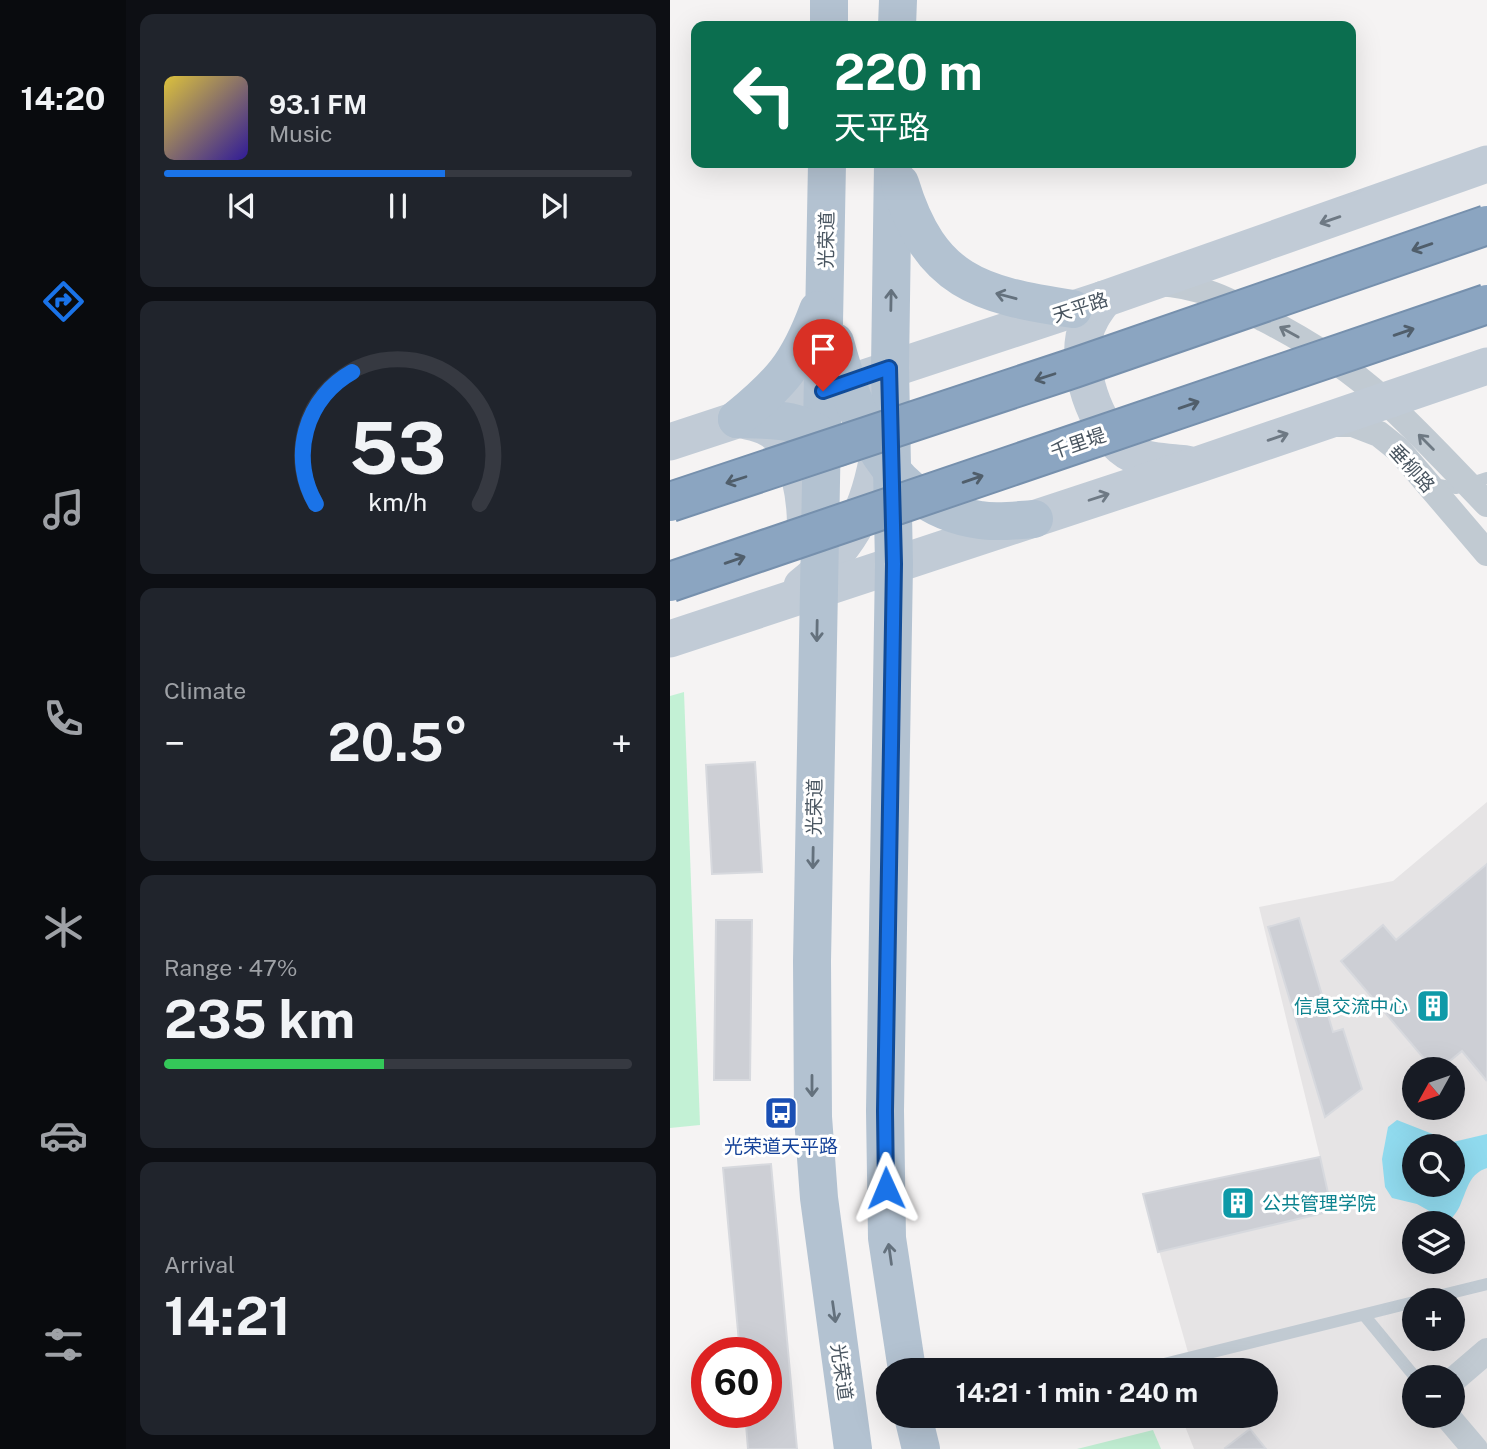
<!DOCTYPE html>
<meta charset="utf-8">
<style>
body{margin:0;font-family:"Public Sans","Noto Sans SC",sans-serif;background:#20242c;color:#f1f3f6;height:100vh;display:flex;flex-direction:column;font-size:26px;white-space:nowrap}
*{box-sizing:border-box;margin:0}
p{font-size:23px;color:#9ea1a6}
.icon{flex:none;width:38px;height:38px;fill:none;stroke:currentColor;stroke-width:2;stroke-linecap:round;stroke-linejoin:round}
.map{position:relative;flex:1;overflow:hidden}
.panel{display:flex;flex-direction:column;gap:14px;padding:14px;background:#0d0f14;width:544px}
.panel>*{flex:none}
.banner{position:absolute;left:21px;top:21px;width:665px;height:147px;border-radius:14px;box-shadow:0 7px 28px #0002;background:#0b6e4f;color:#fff;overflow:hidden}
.needle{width:46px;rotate:230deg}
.buttons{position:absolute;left:732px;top:1057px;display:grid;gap:14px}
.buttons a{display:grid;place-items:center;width:63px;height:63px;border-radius:50%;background:#171b24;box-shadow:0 7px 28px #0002;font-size:35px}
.speed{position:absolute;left:21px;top:1337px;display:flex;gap:14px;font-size:35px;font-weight:700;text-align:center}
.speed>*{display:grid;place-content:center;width:91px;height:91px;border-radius:50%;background:#171b24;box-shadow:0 7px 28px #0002;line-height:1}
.speed .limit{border:10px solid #d22;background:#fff;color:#111}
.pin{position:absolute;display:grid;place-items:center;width:60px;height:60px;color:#fff;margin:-72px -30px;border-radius:50% 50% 50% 0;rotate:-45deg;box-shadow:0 0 7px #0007}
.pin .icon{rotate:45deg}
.me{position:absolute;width:77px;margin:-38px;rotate:359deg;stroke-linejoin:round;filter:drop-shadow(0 0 5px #0008)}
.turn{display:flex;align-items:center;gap:24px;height:147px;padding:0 28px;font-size:32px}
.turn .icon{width:91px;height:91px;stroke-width:2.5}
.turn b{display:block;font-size:49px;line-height:60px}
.big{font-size:52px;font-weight:700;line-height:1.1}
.panel .widget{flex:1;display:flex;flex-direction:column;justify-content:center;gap:10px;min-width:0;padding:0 24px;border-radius:14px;background:#20242c}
.panel .dial{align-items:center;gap:0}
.dial svg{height:182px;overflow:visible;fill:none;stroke:#363941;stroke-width:7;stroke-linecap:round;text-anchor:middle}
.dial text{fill:#f1f3f6;stroke:none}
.song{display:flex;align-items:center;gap:21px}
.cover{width:84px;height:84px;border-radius:10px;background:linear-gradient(135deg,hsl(50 70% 55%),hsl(250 70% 35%))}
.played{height:7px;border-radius:4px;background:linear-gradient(90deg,#1a73e8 60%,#363941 60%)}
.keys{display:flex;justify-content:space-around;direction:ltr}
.heat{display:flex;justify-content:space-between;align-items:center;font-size:38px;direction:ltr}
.charge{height:10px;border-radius:5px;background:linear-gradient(90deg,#34c759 47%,#363941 0)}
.trip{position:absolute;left:206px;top:1358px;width:402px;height:70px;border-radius:35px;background:#171b24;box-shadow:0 7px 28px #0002;font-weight:700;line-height:70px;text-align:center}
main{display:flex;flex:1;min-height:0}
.tab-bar{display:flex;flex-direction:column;width:126px;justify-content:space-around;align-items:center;background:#090b0e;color:#9ea1a6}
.tab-bar .icon{width:49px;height:49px}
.tab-bar .current{color:#1a73e8}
.tab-bar b{font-size:32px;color:#f1f3f6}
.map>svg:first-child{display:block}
.education{fill:#e6e4e5;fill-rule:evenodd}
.green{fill:#c3f1d5}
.water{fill:#90daee;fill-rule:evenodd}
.building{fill:#cdcfd5;stroke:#d7d9de;stroke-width:2}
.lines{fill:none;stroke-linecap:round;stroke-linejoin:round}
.lane{stroke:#c1cad2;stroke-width:12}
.street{stroke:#c1cad2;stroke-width:26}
.secondary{stroke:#c1cbd6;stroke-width:37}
.primary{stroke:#b3c2d1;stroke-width:38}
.highway-bridge-casing{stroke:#7690ad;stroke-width:42;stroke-linecap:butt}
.highway-bridge{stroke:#8ba5c1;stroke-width:38}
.oneway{stroke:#6e7984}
.oneway2{stroke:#505e6b}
.oneway3{stroke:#64717d}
.oneway4{stroke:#6e7983}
.route-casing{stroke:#114b97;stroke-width:18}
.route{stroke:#1a73e8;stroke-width:12}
.labels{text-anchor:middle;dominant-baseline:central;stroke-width:6;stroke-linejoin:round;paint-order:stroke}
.street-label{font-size:19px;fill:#4a5661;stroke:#fff}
.culture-label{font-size:19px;fill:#0d838f;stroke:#fff;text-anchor:end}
.transit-label{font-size:19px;fill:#164399;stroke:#fff}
</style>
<main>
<nav class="tab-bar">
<b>14:20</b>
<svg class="icon current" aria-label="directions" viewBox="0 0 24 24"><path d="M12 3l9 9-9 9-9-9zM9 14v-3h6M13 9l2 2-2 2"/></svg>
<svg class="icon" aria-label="music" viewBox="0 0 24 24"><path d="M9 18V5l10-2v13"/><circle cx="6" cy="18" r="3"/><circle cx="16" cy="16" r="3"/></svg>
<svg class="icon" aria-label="phone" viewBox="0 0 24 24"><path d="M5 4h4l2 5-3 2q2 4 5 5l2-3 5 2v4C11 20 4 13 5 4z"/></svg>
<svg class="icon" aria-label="climate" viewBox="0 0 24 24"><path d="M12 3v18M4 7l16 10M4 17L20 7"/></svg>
<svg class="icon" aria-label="car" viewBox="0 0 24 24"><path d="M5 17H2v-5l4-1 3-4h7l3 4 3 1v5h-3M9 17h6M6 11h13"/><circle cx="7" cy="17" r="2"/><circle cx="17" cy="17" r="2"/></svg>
<svg class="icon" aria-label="filters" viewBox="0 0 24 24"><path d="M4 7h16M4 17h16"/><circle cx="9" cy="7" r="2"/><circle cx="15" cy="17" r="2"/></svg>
</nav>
<section class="panel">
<div class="widget">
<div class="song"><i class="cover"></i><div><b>93.1 FM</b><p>Music</p></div></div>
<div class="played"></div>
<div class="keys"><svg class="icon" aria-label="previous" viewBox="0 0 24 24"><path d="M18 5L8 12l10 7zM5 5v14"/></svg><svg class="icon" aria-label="pause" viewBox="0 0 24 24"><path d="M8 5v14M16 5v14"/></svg><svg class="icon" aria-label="next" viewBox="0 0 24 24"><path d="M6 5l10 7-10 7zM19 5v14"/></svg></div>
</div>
<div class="widget dial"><svg viewBox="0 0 100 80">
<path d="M14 69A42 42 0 1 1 86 69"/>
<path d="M14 69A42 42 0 0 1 30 11" stroke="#1a73e8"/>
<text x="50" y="56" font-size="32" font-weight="700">53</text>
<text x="50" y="72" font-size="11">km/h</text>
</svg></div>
<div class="widget"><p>Climate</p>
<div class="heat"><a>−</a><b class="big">20.5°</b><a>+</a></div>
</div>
<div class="widget"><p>Range · 47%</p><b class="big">235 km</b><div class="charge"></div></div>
<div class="widget"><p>Arrival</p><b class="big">14:21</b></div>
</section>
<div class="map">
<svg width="817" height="1449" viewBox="0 0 817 1449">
<rect width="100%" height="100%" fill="#f5f3f3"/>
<path class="education" d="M817 802V1449H524L511 1416H597V1370H523L473 1194 650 1157 589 907 723 881ZM744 1069H782V1108H744ZM744 1146H782V1185H744ZM744 1223H782V1262H744ZM744 1300H782V1339H744ZM744 1377H782V1416H744Z"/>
<g class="green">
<path d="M14 692 30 1125 0 1128V696Z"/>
<path d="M483 1430 491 1449H407Z"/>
</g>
<path class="water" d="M727 1120 783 1142 817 1134V1168C799 1174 798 1188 791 1203 789 1210 783 1216 779 1222L747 1204 722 1198 715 1187 712 1159 718 1127ZM744 1146H782V1185H744Z"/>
<g class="building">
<path d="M85 762 92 872 42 874 36 765Z"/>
<path d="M817 864V1078L816 1080 792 1051 770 1069H763L671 961 713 925 726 940Z"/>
<path d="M629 918 663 1032 673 1029 692 1089 655 1117 598 927Z"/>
<path d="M46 920H82L80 1080H44Z"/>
<path d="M650 1157 662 1211 488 1252 473 1194Z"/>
<path d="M101 1164 127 1449H78L75 1412H96V1353H70L53 1168Z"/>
<path d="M580 1429 596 1449H556L555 1448Z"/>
</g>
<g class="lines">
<g class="lane">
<path d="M763 484 786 488 817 478"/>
<path d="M752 1300 817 1284"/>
<path d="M694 1315 745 1377"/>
<path d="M470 1370 744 1302"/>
<path d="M249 1425 287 1416"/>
</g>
<g class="street">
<path d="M488 283C529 285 559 300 594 319 637 341 679 368 714 400 750 433 783 469 817 504"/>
<path d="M657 424H683L709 434 729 450 817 553"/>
<path d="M782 1381 817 1351"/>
<path d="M777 1416 805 1449"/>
</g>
<g class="secondary">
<path d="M434 299C425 311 417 322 414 337 407 374 428 438 464 455 479 462 501 462 517 464"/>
<path d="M68 419C79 422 91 423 100 429 131 447 137 506 135 537"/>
<path d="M0 442 434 299 817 164"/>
<path d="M132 586C185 544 203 501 211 435"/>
<path d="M0 639 527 465 817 366"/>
</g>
<g class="primary">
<path d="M159 26V0"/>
<path d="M227 26 228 0"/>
<path d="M157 163 142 961 143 1117 149 1198 183 1449"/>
<path d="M223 163 220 368 224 564 215 1111 217 1238 237 1370"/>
<path d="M230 183C260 282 309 295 403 309"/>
<path d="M165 342C186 421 218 507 310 520 328 523 346 520 364 519"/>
<path d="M67 419C114 420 131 418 169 448"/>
<path d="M67 419C111 383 128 364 148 310"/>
<path d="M243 1416 251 1449"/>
</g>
<defs>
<g id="highway-bridge">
<path d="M0 502 404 368 817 225"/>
<path d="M0 582 817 304"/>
</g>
</defs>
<use href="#highway-bridge" class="highway-bridge-casing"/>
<use href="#highway-bridge" class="highway-bridge"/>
</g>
<defs><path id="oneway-shaft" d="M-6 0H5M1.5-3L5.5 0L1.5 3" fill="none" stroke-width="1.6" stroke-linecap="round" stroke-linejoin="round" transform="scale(1.75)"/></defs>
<g class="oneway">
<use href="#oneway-shaft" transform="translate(660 220) rotate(161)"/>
<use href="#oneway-shaft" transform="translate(608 437) rotate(-19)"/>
<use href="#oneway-shaft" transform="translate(429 497) rotate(-18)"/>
</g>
<g class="oneway2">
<use href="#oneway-shaft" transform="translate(752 247) rotate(161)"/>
<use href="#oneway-shaft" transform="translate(734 332) rotate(-19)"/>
<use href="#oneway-shaft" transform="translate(375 377) rotate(162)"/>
<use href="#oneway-shaft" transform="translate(519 405) rotate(-19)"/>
<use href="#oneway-shaft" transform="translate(303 479) rotate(-19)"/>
<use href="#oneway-shaft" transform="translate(66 480) rotate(162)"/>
<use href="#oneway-shaft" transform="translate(65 560) rotate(-19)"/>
</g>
<g class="oneway3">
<use href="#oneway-shaft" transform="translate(336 296) rotate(-165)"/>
<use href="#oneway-shaft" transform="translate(221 300) rotate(-89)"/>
<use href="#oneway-shaft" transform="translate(147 631) rotate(91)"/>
<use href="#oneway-shaft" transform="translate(143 858) rotate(91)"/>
<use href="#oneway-shaft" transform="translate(142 1086) rotate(90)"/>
<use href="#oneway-shaft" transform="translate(220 1254) rotate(-98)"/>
<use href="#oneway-shaft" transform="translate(164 1312) rotate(82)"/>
</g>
<g class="oneway4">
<use href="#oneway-shaft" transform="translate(619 332) rotate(-151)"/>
<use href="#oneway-shaft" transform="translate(756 442) rotate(-135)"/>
</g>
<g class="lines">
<defs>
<path id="route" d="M153 391 219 368 224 564 215 1111 216 1188"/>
</defs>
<use href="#route" class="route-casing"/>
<use href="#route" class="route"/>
</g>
<defs>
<symbol id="building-square" viewBox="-11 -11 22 22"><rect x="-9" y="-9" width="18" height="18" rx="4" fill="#0f9aa8" stroke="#fff"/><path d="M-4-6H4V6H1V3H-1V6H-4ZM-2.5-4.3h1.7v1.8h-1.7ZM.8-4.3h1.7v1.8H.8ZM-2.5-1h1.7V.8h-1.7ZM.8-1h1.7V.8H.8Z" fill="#fff"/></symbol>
<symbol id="bus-square" viewBox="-11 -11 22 22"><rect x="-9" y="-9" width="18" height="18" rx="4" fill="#1a4fb4" stroke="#fff"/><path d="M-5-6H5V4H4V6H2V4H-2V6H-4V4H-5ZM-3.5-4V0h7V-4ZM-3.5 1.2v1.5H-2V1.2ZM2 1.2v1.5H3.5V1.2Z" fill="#fff"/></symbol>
</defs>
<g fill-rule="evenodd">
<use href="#building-square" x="744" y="987" width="38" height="38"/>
<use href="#bus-square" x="92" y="1094" width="38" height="38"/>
<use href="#building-square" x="549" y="1184" width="38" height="38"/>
</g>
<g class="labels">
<g class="street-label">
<text transform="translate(156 240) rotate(-89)">光荣道</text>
<text transform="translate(410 307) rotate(-18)">天平路</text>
<text transform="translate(408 443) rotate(-19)">千里堤</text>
<text transform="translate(742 468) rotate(48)">垂柳路</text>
<text transform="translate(144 807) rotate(-89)">光荣道</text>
<text transform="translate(172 1372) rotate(82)">光荣道</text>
</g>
<g class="culture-label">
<text x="738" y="1006">信息交流中心</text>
<text x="592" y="1203" text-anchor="start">公共管理学院</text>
</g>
<g class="transit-label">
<text x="111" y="1146">光荣道天平路</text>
</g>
</g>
</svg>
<div class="buttons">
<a><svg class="needle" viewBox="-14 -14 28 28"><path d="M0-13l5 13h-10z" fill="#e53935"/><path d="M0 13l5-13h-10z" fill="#9ea1a6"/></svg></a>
<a><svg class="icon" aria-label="search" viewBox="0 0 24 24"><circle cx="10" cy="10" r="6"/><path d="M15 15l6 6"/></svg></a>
<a><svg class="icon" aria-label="layers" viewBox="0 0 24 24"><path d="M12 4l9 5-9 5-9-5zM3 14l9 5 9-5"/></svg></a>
<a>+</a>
<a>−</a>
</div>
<div class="speed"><div class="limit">60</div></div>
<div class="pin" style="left:153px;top:391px;background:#d93025"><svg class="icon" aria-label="arrive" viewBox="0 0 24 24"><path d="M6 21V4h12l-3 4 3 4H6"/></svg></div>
<svg class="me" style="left:216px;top:1188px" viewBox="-20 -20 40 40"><path d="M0-17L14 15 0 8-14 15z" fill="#1a73e8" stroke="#fff" stroke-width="4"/></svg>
<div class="trip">14:21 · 1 min · 240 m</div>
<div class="banner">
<div class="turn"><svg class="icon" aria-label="left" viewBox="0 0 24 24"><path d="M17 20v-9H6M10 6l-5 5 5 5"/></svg><div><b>220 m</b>天平路</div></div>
</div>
</div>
</main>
